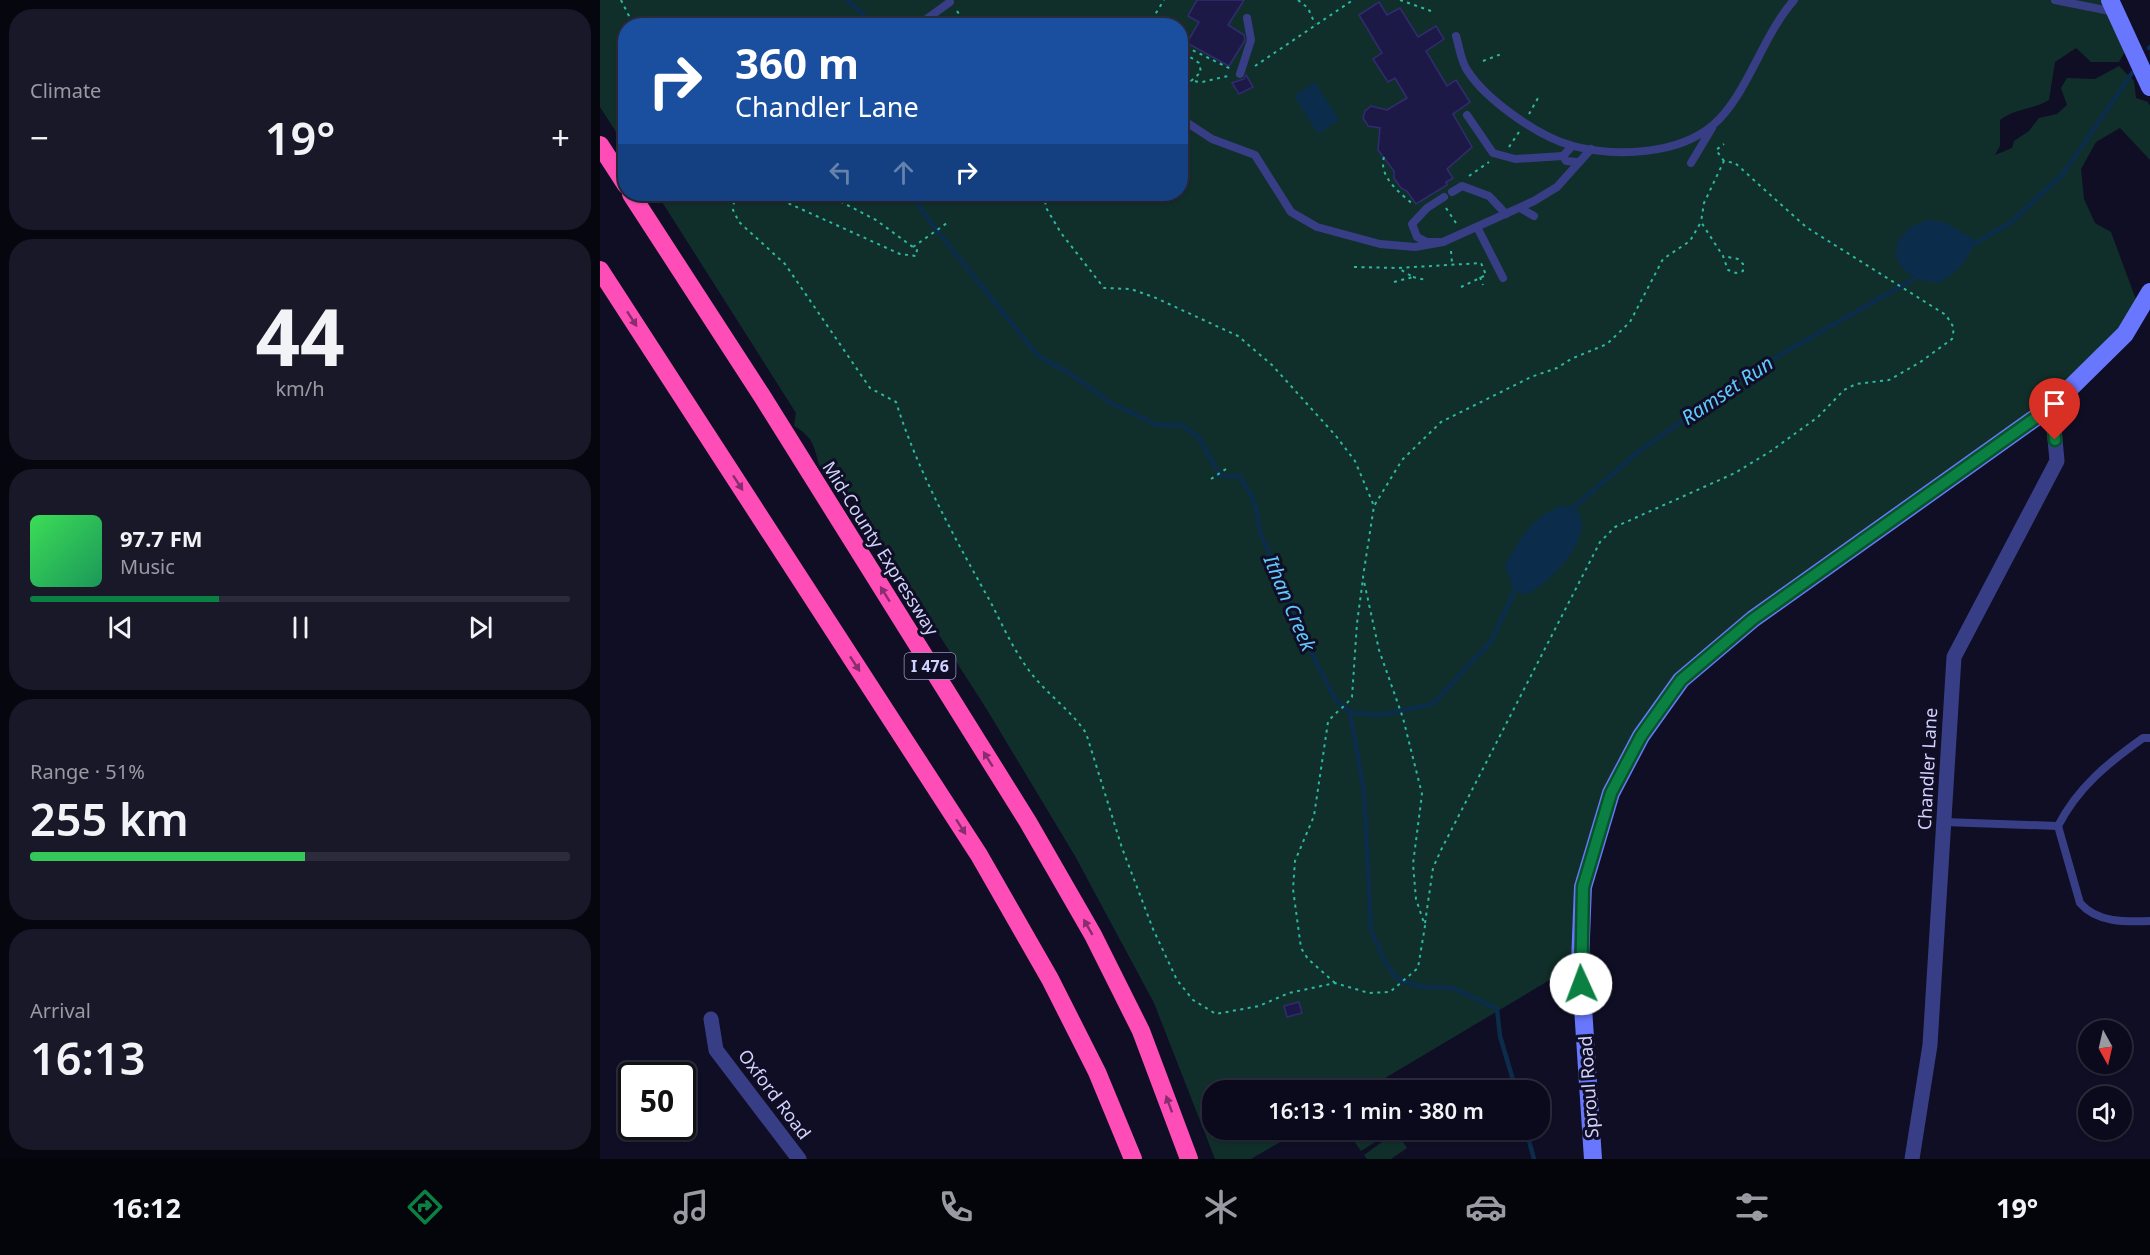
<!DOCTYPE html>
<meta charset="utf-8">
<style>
body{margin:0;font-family:"Noto Sans",sans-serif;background:#191829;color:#f1f3f6;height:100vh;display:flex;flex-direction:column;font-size:22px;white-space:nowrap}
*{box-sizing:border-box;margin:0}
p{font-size:20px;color:#9a9aa3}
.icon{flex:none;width:33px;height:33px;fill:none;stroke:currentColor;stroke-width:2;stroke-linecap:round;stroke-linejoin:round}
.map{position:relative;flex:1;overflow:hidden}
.side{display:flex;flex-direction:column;gap:9px;padding:9px;background:#06060f;width:600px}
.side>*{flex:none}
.hud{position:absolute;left:18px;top:18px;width:570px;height:183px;border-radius:24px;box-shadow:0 2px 4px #0004,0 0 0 2px #2b2b3b;background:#1a4fa0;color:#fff;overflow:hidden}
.needle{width:39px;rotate:172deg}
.buttons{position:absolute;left:1478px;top:1020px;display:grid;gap:12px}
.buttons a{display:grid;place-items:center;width:54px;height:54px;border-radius:50%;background:#0b0a1c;box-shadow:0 2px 4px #0004,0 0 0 2px #2b2b3b;font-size:30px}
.speed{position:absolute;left:18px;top:1062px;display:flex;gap:12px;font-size:30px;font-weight:700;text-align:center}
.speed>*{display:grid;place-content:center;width:78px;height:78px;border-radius:50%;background:#0b0a1c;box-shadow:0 2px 4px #0004,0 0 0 2px #2b2b3b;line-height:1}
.speed .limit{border:3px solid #111;border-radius:9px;background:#fff;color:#111}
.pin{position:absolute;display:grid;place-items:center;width:51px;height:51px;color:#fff;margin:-62px -26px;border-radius:50% 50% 50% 0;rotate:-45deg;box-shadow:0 0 6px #0007}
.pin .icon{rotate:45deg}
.me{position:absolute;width:66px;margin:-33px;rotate:358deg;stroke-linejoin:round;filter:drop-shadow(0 0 4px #0008)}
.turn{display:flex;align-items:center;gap:21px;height:126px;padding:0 18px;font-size:27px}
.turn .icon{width:78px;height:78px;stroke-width:2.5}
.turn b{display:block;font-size:42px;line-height:51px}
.lanes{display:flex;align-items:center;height:57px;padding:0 18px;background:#0003;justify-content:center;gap:30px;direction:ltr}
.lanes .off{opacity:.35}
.big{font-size:45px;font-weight:600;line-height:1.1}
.side .widget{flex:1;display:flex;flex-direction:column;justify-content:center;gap:9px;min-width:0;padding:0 21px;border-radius:24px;background:#191829}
.side .dial{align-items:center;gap:0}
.dial b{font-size:78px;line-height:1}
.song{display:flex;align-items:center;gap:18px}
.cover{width:72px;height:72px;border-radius:9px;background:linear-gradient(135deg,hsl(130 70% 55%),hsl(150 70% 35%))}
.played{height:6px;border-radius:3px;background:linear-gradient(90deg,#0b8043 35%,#2b2b3b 35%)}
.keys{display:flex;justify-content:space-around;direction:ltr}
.heat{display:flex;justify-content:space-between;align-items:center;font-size:33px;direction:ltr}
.charge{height:9px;border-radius:4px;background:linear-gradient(90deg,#34c759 51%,#2b2b3b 0)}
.trip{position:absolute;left:602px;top:1080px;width:348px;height:60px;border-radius:24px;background:#0b0a1c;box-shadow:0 2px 4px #0004,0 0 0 2px #2b2b3b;font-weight:600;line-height:60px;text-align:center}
.menu{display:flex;height:96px;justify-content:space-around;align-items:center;background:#04040b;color:#9a9aa3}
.menu .icon{width:42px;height:42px}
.menu .on{color:#0b8043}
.menu b{font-size:27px;color:#f1f3f6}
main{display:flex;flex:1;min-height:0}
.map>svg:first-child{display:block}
.green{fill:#112f2a}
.water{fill:#0c2c4b}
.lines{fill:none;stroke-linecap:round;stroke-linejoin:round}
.stream{stroke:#0c2c4b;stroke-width:4.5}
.building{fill:#1d1946;stroke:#312b73;stroke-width:1.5}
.path{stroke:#2cb9a0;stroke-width:2;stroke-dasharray:3 4.5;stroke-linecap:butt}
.lane{stroke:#383e85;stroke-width:8}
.street{stroke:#383e85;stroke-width:15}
.secondary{stroke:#6977ff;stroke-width:18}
.highway{stroke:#ff4db7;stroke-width:18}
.oneway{fill:#872e6e}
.route-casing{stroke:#07532c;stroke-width:15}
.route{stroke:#0b8043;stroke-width:10}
.labels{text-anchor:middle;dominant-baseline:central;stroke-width:6;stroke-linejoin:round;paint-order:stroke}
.shield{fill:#0f0e25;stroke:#9897be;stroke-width:1.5}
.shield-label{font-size:16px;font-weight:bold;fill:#d2d2ff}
.street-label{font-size:18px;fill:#d2d2ff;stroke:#0f0e25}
.water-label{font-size:20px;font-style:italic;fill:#60c8ff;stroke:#0f0e25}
</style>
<main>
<section class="side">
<div class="widget"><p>Climate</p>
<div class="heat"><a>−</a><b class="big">19°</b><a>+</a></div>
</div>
<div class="widget dial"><b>44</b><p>km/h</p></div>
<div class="widget">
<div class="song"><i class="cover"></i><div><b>97.7 FM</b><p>Music</p></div></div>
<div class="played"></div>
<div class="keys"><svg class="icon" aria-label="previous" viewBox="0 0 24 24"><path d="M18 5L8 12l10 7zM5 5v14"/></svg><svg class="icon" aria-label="pause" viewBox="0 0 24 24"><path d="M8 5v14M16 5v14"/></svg><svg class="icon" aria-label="next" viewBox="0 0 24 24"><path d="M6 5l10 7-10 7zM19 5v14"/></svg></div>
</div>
<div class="widget"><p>Range · 51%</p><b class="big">255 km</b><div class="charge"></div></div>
<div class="widget"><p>Arrival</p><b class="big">16:13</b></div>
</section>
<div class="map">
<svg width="1550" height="1159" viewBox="0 0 1550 1159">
<rect width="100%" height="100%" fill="#0f0e25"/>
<g class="green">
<path d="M0 0H1510L1527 48 1519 62H1491L1476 48 1455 62 1449 100C1432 110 1415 108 1400 120V146L1395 155 1412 148 1414 141 1429 131 1439 118 1457 114 1467 105 1461 88 1467 78 1495 79 1519 66 1534 81 1536 98 1548 102 1550 106V160L1520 128 1496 142 1481 169 1484 199 1495 223 1511 232 1538 305 1507 354 1081 680 1041 736 983 887 980 962 765 1090H612V1130H701L651 1159H615L554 1003 475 856 389 713 237 475 224 476C212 453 220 441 194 426L196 413 57 194H580V26H26L25 146 0 107Z"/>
<path d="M750 1130H794L761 1151 747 1131Z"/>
<path d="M796 1132 807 1148 791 1159H767L764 1155Z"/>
</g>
<g class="water">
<path d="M715 82 739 120 718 134 694 96Z"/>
<path d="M1330 220 1346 223 1375 240C1370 259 1356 274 1339 283 1328 282 1317 281 1308 273 1282 253 1303 224 1330 220Z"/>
<path d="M961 506 973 507C1003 531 948 586 925 595L914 590 905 566C919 539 932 517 961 506Z"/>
</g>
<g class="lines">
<g class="stream">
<path d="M247 0 262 13 270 26"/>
<path d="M1549 48 1550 47"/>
<path d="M311 194 334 227 438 356 471 374 511 403 557 425H581L599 437 620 476H640L655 503 660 532 707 644 735 699 750 712 764 792 771 930 785 962 797 979 822 987 853 988 897 1009 900 1036 916 1090"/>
<path d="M1370 246 1410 223 1463 174 1532 73"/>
<path d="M971 510 1038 452 1159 367 1319 276"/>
<path d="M750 712 779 715 833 704 891 641 917 586"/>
<path d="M926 1130 934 1159"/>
</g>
</g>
<g class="building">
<path d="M597 0H644L628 25 644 35 645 40 629 66 587 43 599 22 588 16Z"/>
<path d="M779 2 787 15 800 8 818 37 836 26 844 39 826 51 847 86 856 80 870 102 853 114 872 147 847 169 853 178 846 182 847 185 816 204 807 191 801 188 794 178V171L778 150 780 128 768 126 763 118 765 111 771 106 787 110 807 98 795 78 788 82 773 59 782 53 759 15Z"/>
<path d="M646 75 653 87 639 94 632 83 644 79Z"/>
<path d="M699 1002 702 1013 687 1017 684 1006Z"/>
</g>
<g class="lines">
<g class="path">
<path d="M21 0 34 26"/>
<path d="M698 0 708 8 715 24"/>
<path d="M800 0 831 11"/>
<path d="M357 11 367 26"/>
<path d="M548 26 564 0"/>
<path d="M883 61 904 53"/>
<path d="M655 66 753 0"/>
<path d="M580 80 602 82 628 76"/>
<path d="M591 81 601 72 599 63 581 51 584 46 631 69"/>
<path d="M929 114 938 98"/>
<path d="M909 147 919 132"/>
<path d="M784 157C778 177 801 194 814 205"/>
<path d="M1124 161 1116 150 1124 144"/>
<path d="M869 176 889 162"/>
<path d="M135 194 133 210 139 222 185 264 270 388 296 402C318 472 354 537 390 601 402 624 413 649 428 669 445 693 470 709 486 733L522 848 553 929 577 980 593 1000 616 1014 659 1006 689 993 735 983 769 993 790 992 818 968 825 926 816 899 813 864 822 794 803 718 779 650 763 577 774 506 802 460 841 422 931 377 957 368 971 359 1007 344 1030 322 1063 259 1090 241 1101 222 1123 256 1128 270 1136 273 1143 271V264L1138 259 1123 256"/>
<path d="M168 194 300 254 316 256 317 250 276 220 226 194"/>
<path d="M447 194 445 206 461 233 504 288 531 289 556 298 638 336 672 365 736 436 755 461 774 506"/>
<path d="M846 208 856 223"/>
<path d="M313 247 347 223"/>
<path d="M851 251 852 263"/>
<path d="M754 267 798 268 881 263 886 275 861 287"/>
<path d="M813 277 826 280"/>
<path d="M880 277 883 285"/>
<path d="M794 282 813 277 798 268"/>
<path d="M611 479 626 469"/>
<path d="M825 923 833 868 841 850 1000 542 1015 527 1135 473 1171 451 1218 417 1244 390 1256 384 1289 380 1319 363 1352 339 1354 328 1346 315 1206 227 1135 163 1124 161 1104 203 1101 222"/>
<path d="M735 983 708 959 701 948 693 889 695 861 714 816 728 722C735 712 745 707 752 697L757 623 763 579"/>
</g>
<g class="lane">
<path d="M1455 0 1515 12"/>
<path d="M317 26 350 2"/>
<path d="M856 36C859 46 861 61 867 70 886 100 939 137 973 146 1016 157 1078 155 1113 125 1147 96 1162 36 1194 0"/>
<path d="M640 74 651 40 647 18"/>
<path d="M867 115 893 153 915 159 963 156"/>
<path d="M580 118 612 139 655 155 691 212 717 227 780 244 815 247 843 242"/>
<path d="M972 146 963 156 966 161 977 162"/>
<path d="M1091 163 1112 128"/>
<path d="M852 192 862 186 889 196 906 214"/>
<path d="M844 197 827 208 812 224 817 237 827 242H843L934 201 957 187 991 149"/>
<path d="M920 208 934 216"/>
<path d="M877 227 903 278"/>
<path d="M1344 822 1458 826C1478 787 1508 763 1543 738H1550"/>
<path d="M1458 826 1480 903C1497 923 1526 922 1550 921"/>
</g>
<g class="street">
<path d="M111 1019 116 1050 199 1159"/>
<path d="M1312 1159 1330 1045 1354 657 1457 461 1452 406"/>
</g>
<g class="secondary">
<path d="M1510 0 1550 87"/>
<path d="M993 1159 980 962 983 887 1011 793 1041 736 1081 680 1153 619 1452 406 1525 334 1550 292"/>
</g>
<g class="highway">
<path d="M0 145 26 185"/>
<path d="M31 194 162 396 428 822 493 935 541 1031 589 1159"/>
<path d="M0 270 379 855 450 979 497 1072 533 1159"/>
</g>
</g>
<defs><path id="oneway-solid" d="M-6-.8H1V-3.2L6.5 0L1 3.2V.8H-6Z" transform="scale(1.5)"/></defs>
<g class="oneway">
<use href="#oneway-solid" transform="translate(32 319) rotate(57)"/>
<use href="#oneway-solid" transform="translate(138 483) rotate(57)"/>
<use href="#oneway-solid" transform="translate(285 594) rotate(-122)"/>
<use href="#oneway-solid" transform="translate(255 664) rotate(57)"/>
<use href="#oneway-solid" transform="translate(388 759) rotate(-122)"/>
<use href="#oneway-solid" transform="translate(361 827) rotate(57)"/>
<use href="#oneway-solid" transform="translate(488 927) rotate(-120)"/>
<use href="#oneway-solid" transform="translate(569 1104) rotate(-110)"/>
</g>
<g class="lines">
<defs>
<path id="route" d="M981 984 983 887 1011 793 1041 736 1081 680 1153 619 1452 406 1455 440"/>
</defs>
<use href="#route" class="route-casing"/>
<use href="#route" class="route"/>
</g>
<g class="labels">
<rect class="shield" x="304.5" y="653" width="51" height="26" rx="4.5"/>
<g class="shield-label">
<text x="330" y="666">I 476</text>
</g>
<g class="street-label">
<text transform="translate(281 548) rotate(58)">Mid-County Expressway</text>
<text transform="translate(1327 769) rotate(-87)">Chandler Lane</text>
<text transform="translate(988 1087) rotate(-94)">Sproul Road</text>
<text transform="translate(175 1094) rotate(53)">Oxford Road</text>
</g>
<g class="water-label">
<text transform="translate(1127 390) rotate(-34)">Ramset Run</text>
<text transform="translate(690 603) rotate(67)">Ithan Creek</text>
</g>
</g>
</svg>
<div class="buttons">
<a><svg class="needle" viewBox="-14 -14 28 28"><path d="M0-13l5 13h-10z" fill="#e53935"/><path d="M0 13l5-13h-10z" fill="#9a9aa3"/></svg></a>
<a><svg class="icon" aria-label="sound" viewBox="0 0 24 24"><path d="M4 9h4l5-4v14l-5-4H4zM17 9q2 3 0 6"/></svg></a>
</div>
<div class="speed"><div class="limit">50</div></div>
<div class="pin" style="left:1455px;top:440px;background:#d93025"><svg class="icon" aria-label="arrive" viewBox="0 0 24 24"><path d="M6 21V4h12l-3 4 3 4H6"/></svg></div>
<svg class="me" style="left:981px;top:984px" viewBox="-20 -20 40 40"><circle r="19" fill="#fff"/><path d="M0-13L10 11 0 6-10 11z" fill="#0b8043"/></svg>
<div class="trip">16:13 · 1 min · 380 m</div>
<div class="hud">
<div class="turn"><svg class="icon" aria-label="right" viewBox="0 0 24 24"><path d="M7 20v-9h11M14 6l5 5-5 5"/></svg><div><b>360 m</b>Chandler Lane</div></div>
<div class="lanes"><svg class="icon off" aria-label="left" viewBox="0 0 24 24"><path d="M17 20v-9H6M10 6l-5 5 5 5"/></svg><svg class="icon off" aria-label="ahead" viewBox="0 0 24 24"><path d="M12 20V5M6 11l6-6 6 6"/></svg><svg class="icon" aria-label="right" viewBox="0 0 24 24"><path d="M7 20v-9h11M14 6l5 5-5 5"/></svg></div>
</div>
</div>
</main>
<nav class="menu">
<b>16:12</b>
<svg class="icon on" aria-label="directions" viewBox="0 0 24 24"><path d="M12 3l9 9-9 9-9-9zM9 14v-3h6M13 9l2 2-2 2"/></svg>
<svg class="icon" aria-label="music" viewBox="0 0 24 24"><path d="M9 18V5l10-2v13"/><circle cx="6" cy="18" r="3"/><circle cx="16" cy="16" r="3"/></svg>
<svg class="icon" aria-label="phone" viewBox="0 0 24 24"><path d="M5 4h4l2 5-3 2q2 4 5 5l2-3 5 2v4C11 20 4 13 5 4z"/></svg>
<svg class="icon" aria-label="climate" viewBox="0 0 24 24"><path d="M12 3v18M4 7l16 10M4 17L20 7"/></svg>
<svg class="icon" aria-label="car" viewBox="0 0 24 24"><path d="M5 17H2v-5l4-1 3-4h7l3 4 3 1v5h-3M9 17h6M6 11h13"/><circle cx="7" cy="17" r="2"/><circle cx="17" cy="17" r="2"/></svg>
<svg class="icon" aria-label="filters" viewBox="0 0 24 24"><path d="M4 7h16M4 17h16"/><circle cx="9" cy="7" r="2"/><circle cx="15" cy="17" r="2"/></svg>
<b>19°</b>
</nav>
